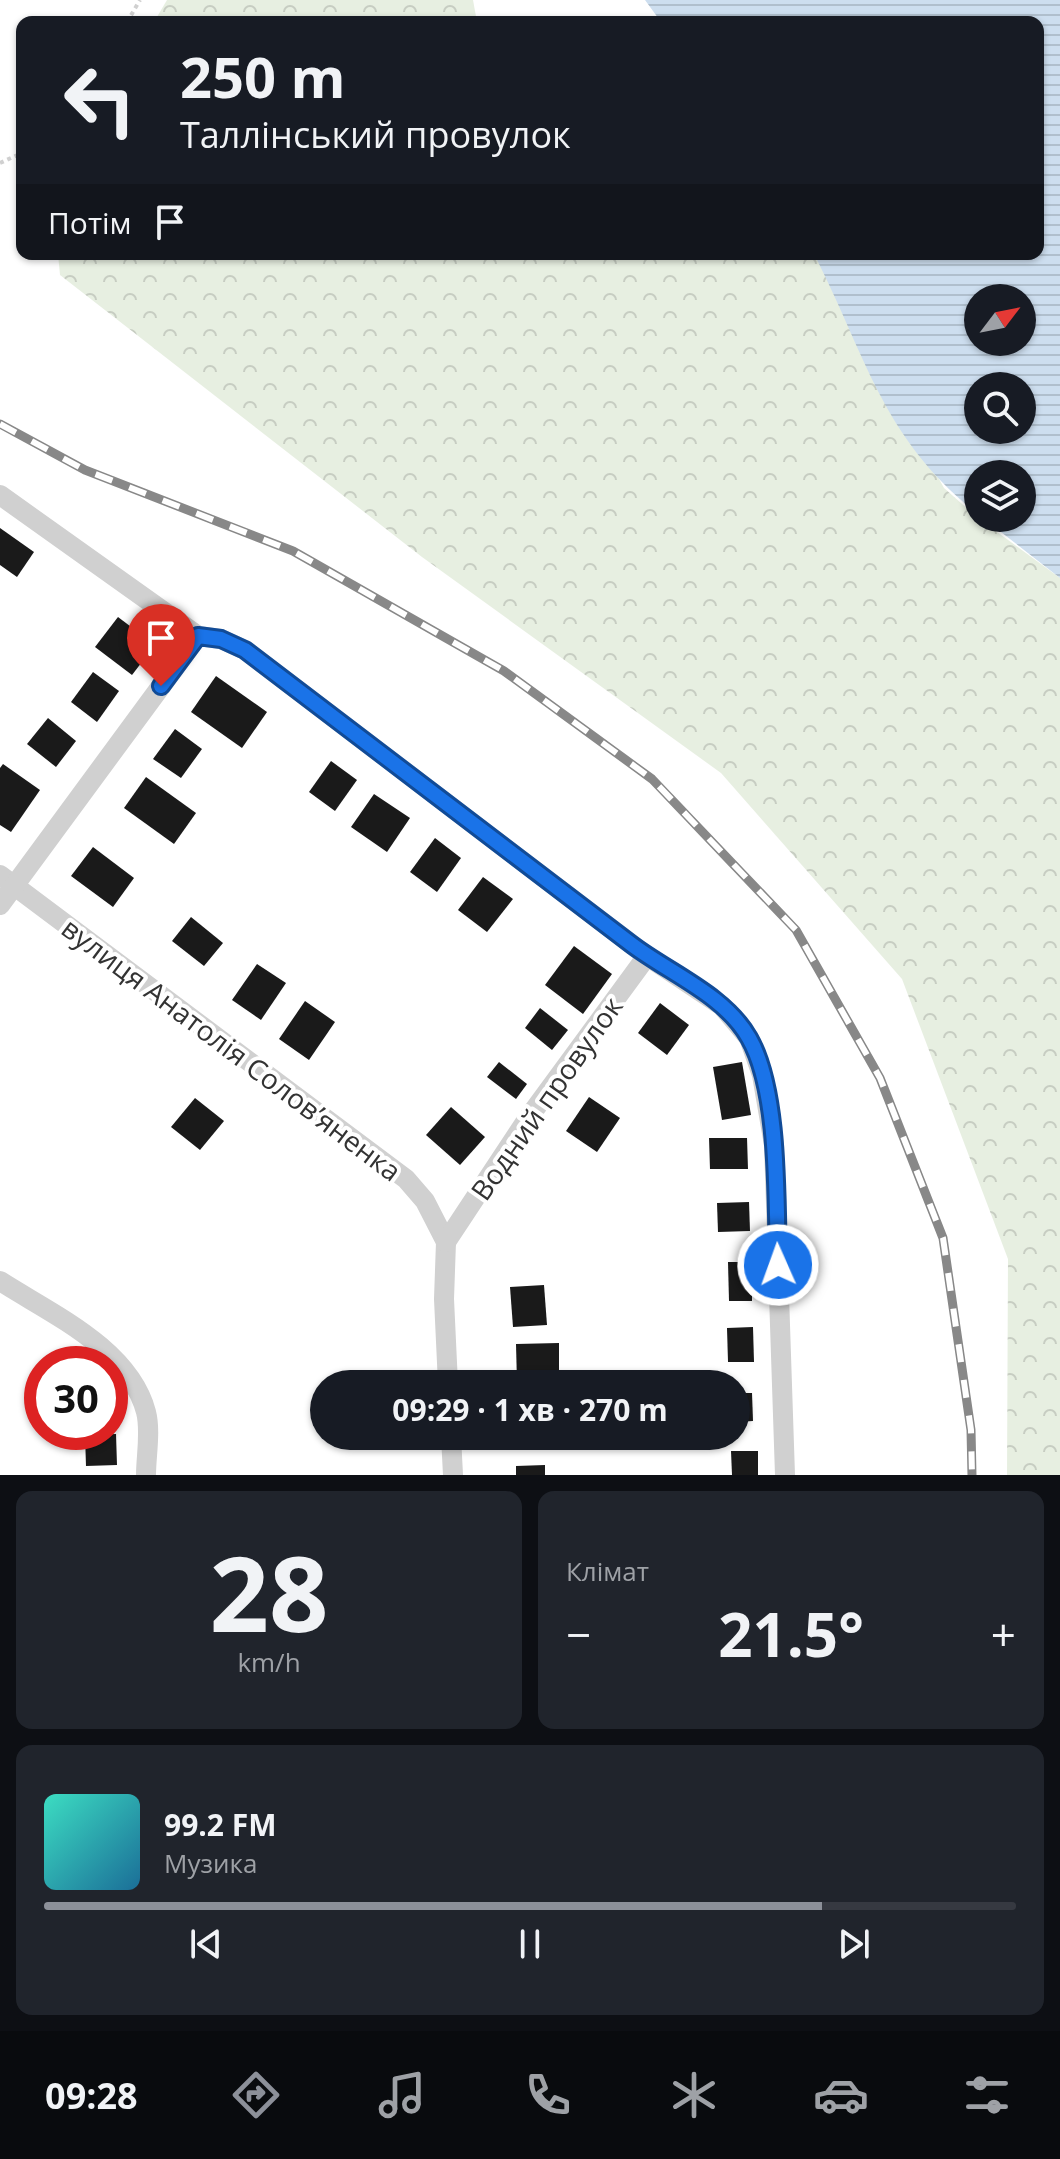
<!DOCTYPE html>
<html lang="uk">
<meta charset="utf-8">
<style>
body{margin:0;font-family:"Open Sans",sans-serif;background:#20242c;color:#f1f3f6;height:100vh;display:flex;flex-direction:column;font-size:30px;white-space:nowrap}
*{box-sizing:border-box;margin:0}
p{font-size:26px;color:#9ea1a6}
.icon{flex:none;width:44px;height:44px;fill:none;stroke:currentColor;stroke-width:2;stroke-linecap:round;stroke-linejoin:round}
.map{position:relative;height:1475px;overflow:hidden}
.details{display:flex;flex-direction:column;gap:16px;padding:16px;background:#0d0f14;flex:1}
.details>*{flex:none}
.hud{position:absolute;left:16px;top:16px;width:1028px;height:244px;border-radius:16px;box-shadow:0 2px 6px #0004;background:#171b24;color:#f1f3f6;overflow:hidden}
.needle{width:52px;rotate:58deg}
.tools{position:absolute;left:964px;top:284px;display:grid;gap:16px}
.tools a{display:grid;place-items:center;width:72px;height:72px;border-radius:50%;background:#171b24;box-shadow:0 2px 6px #0004;font-size:40px}
.speed{position:absolute;left:24px;top:1346px;display:flex;gap:16px;font-size:40px;font-weight:700;text-align:center}
.speed>*{display:grid;place-content:center;width:104px;height:104px;border-radius:50%;background:#171b24;box-shadow:0 2px 6px #0004;line-height:1}
.speed .limit{border:12px solid #d22;background:#fff;color:#111}
.pin{position:absolute;display:grid;place-items:center;width:68px;height:68px;color:#fff;margin:-82px -34px;border-radius:50% 50% 50% 0;rotate:-45deg;box-shadow:0 0 8px #0007}
.pin .icon{rotate:45deg}
.me{position:absolute;width:88px;margin:-44px;rotate:358deg;stroke-linejoin:round;filter:drop-shadow(0 0 6px #0008)}
.turn{display:flex;align-items:center;gap:28px;height:168px;padding:0 32px;font-size:36px}
.turn .icon{width:104px;height:104px;stroke-width:2.5}
.turn b{display:block;font-size:56px;line-height:68px}
.then{display:flex;align-items:center;height:76px;padding:0 32px;background:#0003;gap:16px;font-size:30px}
.big{font-size:60px;font-weight:700;line-height:1.1}
.details .tile{flex:1;display:flex;flex-direction:column;justify-content:center;gap:12px;min-width:0;padding:0 28px;border-radius:16px;background:#20242c}
.details .dial{align-items:center;gap:0}
.dial b{font-size:104px;line-height:1}
.song{display:flex;align-items:center;gap:24px}
.cover{width:96px;height:96px;border-radius:12px;background:linear-gradient(135deg,hsl(170 70% 55%),hsl(200 70% 35%))}
.played{height:8px;border-radius:4px;background:linear-gradient(90deg,#8c9099 80%,#363941 80%)}
.keys{display:flex;justify-content:space-around;direction:ltr}
.heat{display:flex;justify-content:space-between;align-items:center;font-size:44px;direction:ltr}
.details .tiles{flex:1;display:grid;gap:16px;grid-template-columns:1fr 1fr}
.tile:last-child{grid-column:span 2}
.trip{position:absolute;left:310px;top:1370px;width:440px;height:80px;border-radius:40px;background:#171b24;box-shadow:0 2px 6px #0004;font-weight:700;line-height:80px;text-align:center}
.dock{display:flex;height:128px;justify-content:space-around;align-items:center;background:#090b0e;color:#9ea1a6}
.dock .icon{width:56px;height:56px}
.dock .selected{color:#8c9099}
.dock b{font-size:36px;color:#f1f3f6}
.map>svg:first-child{display:block}
.forest{fill:url(#forest-crowns)}
.water{fill:url(#water-rules);fill-rule:evenodd}
.building{fill:#1a1a1a}
.lines{fill:none;stroke-linecap:round;stroke-linejoin:round}
.path{stroke:#d0d0d0;stroke-width:4;stroke-dasharray:4 4;stroke-linecap:butt}
.street{stroke:#d0d0d0;stroke-width:20}
.rail-casing{stroke:#888;stroke-width:9}
.rail{stroke:#fff;stroke-width:6;stroke-dasharray:18;stroke-linecap:butt}
.route-casing{stroke:#114b97;stroke-width:20}
.route{stroke:#1a73e8;stroke-width:14}
.labels{text-anchor:middle;dominant-baseline:central;stroke-width:8;stroke-linejoin:round;paint-order:stroke}
.street-label{font-size:28px;fill:#333;stroke:#fff}
</style>
<div class="map">
<svg width="1060" height="1475" viewBox="0 0 1060 1475">
<defs>
<pattern id="forest-crowns" width="20" height="18" patternUnits="userSpaceOnUse" patternTransform="scale(2)"><rect width="20" height="18" fill="#e7efe1"/><path d="M2 6a3 3 0 1 1 6 0M12 15a3 3 0 1 1 6 0" fill="none" stroke="#c7cdc2"/></pattern>
<pattern id="water-rules" width="6" height="5" patternUnits="userSpaceOnUse" patternTransform="scale(2)"><rect width="6" height="5" fill="#cddeef"/><path d="M0 2.5h6" fill="none" stroke="#b0bfcd"/></pattern>
</defs>
<rect width="100%" height="100%" fill="#fff"/>
<g class="forest">
<path d="M167 0H473L477 22H154Z"/>
<path d="M58 254H814L944 488 978 518 1060 578V1475H1007L1008 1259 902 979 721 773 422 557 60 275Z"/>
</g>
<path class="water" d="M645 0H1060V578L983 518H1022V474H978V514C882 439 866 355 814 254H1038V22H661ZM978 298H1022V342H978ZM978 386H1022V430H978Z"/>
<g class="building">
<path d="M0 528 34 552 17 577 0 565Z"/>
<path d="M118 617 155 645 132 675 95 647Z"/>
<path d="M93 672 119 691 97 722 71 702Z"/>
<path d="M216 676 267 712 242 748 191 712Z"/>
<path d="M48 718 76 741 56 767 27 744Z"/>
<path d="M175 729 202 749 181 778 153 759Z"/>
<path d="M331 761 357 780 335 811 309 792Z"/>
<path d="M3 764 40 790 11 832 0 825V768Z"/>
<path d="M146 777 196 813 174 844 124 808Z"/>
<path d="M374 794 410 818 387 852 351 827Z"/>
<path d="M435 838 461 858 437 892 410 872Z"/>
<path d="M93 847 134 878 113 907 71 876Z"/>
<path d="M483 877 513 899 487 932 458 910Z"/>
<path d="M191 917 223 943 204 966 172 941Z"/>
<path d="M574 946 612 974 583 1014 545 985Z"/>
<path d="M257 964 286 983 261 1020 232 1000Z"/>
<path d="M305 1001 335 1022 309 1060 279 1039Z"/>
<path d="M660 1003 689 1025 667 1055 638 1033Z"/>
<path d="M540 1008 568 1030 552 1050 525 1028Z"/>
<path d="M499 1062 527 1084 516 1099 487 1077Z"/>
<path d="M742 1062 751 1115 722 1120 713 1067Z"/>
<path d="M589 1097 620 1118 597 1152 566 1131Z"/>
<path d="M195 1098 224 1121 200 1150 171 1127Z"/>
<path d="M451 1107 485 1137 460 1165 426 1135Z"/>
<path d="M709 1138H747L748 1169H710Z"/>
<path d="M749 1202 750 1231 718 1232 717 1203Z"/>
<path d="M728 1262H752V1301H729Z"/>
<path d="M544 1285 547 1325 513 1327 510 1287Z"/>
<path d="M753 1327 754 1362H728L727 1328Z"/>
<path d="M559 1343V1382L517 1383 516 1344Z"/>
<path d="M736 1393H752L753 1421 736 1422Z"/>
<path d="M116 1434 117 1465 86 1466 85 1435Z"/>
<path d="M516 1436H548V1446L516 1448Z"/>
<path d="M731 1451H758V1475H732Z"/>
<path d="M545 1465V1475H516V1466Z"/>
</g>
<g class="lines">
<g class="path">
<path d="M127 22 140 0"/>
<path d="M0 163 22 153"/>
</g>
<g class="street">
<path d="M0 495 198 636 221 639 245 650 647 956 722 1006 749 1038 762 1075 774 1145 785 1475"/>
<path d="M0 875 406 1179 425 1201 446 1242 444 1299 448 1384"/>
<path d="M0 905 198 636"/>
<path d="M446 1242 526 1121 647 956"/>
<path d="M0 1281C51 1314 129 1348 146 1412 151 1431 146 1456 146 1475"/>
<path d="M451 1436 453 1475"/>
</g>
<defs>
<path id="rail" d="M0 424 85 470 293 551 504 671 652 779 796 930 880 1078 943 1238 971 1430 972 1475"/>
</defs>
<use href="#rail" class="rail-casing"/>
<use href="#rail" class="rail"/>
</g>
<g class="lines">
<defs>
<path id="route" d="M161 686 198 636 221 639 245 650C374 748 502 846 631 944 669 973 725 995 749 1038 780 1092 776 1203 778 1265"/>
</defs>
<use href="#route" class="route-casing"/>
<use href="#route" class="route"/>
</g>
<g class="labels">
<g class="street-label">
<text transform="translate(232 1049) rotate(37)">вулиця Анатолія Солов’яненка</text>
<text transform="translate(546 1098) rotate(-55)">Водний провулок</text>
</g>
</g>
</svg>
<div class="tools">
<a><svg class="needle" viewBox="-14 -14 28 28"><path d="M0-13l5 13h-10z" fill="#e53935"/><path d="M0 13l5-13h-10z" fill="#9ea1a6"/></svg></a>
<a><svg class="icon" aria-label="search" viewBox="0 0 24 24"><circle cx="10" cy="10" r="6"/><path d="M15 15l6 6"/></svg></a>
<a><svg class="icon" aria-label="layers" viewBox="0 0 24 24"><path d="M12 4l9 5-9 5-9-5zM3 14l9 5 9-5"/></svg></a>
</div>
<div class="speed"><div class="limit">30</div></div>
<div class="pin" style="left:161px;top:686px;background:#d93025"><svg class="icon" aria-label="arrive" viewBox="0 0 24 24"><path d="M6 21V4h12l-3 4 3 4H6"/></svg></div>
<svg class="me" style="left:778px;top:1265px" viewBox="-20 -20 40 40"><circle r="17" fill="#1a73e8" stroke="#fff" stroke-width="3"/><path d="M0-11L8 9 0 5-8 9z" fill="#fff"/></svg>
<div class="trip">09:29 · 1 хв · 270 m</div>
<div class="hud">
<div class="turn"><svg class="icon" aria-label="left" viewBox="0 0 24 24"><path d="M17 20v-9H6M10 6l-5 5 5 5"/></svg><div><b>250 m</b>Таллінський провулок</div></div>
<div class="then">Потім<svg class="icon" aria-label="arrive" viewBox="0 0 24 24"><path d="M6 21V4h12l-3 4 3 4H6"/></svg></div>
</div>
</div>
<section class="details">
<div class="tiles">
<div class="tile dial"><b>28</b><p>km/h</p></div>
<div class="tile"><p>Клімат</p>
<div class="heat"><a>−</a><b class="big">21.5°</b><a>+</a></div>
</div>
<div class="tile">
<div class="song"><i class="cover"></i><div><b>99.2 FM</b><p>Музика</p></div></div>
<div class="played"></div>
<div class="keys"><svg class="icon" aria-label="previous" viewBox="0 0 24 24"><path d="M18 5L8 12l10 7zM5 5v14"/></svg><svg class="icon" aria-label="pause" viewBox="0 0 24 24"><path d="M8 5v14M16 5v14"/></svg><svg class="icon" aria-label="next" viewBox="0 0 24 24"><path d="M6 5l10 7-10 7zM19 5v14"/></svg></div>
</div>
</div>
</section>
<nav class="dock">
<b>09:28</b>
<svg class="icon selected" aria-label="directions" viewBox="0 0 24 24"><path d="M12 3l9 9-9 9-9-9zM9 14v-3h6M13 9l2 2-2 2"/></svg>
<svg class="icon" aria-label="music" viewBox="0 0 24 24"><path d="M9 18V5l10-2v13"/><circle cx="6" cy="18" r="3"/><circle cx="16" cy="16" r="3"/></svg>
<svg class="icon" aria-label="phone" viewBox="0 0 24 24"><path d="M5 4h4l2 5-3 2q2 4 5 5l2-3 5 2v4C11 20 4 13 5 4z"/></svg>
<svg class="icon" aria-label="climate" viewBox="0 0 24 24"><path d="M12 3v18M4 7l16 10M4 17L20 7"/></svg>
<svg class="icon" aria-label="car" viewBox="0 0 24 24"><path d="M5 17H2v-5l4-1 3-4h7l3 4 3 1v5h-3M9 17h6M6 11h13"/><circle cx="7" cy="17" r="2"/><circle cx="17" cy="17" r="2"/></svg>
<svg class="icon" aria-label="filters" viewBox="0 0 24 24"><path d="M4 7h16M4 17h16"/><circle cx="9" cy="7" r="2"/><circle cx="15" cy="17" r="2"/></svg>
</nav>
